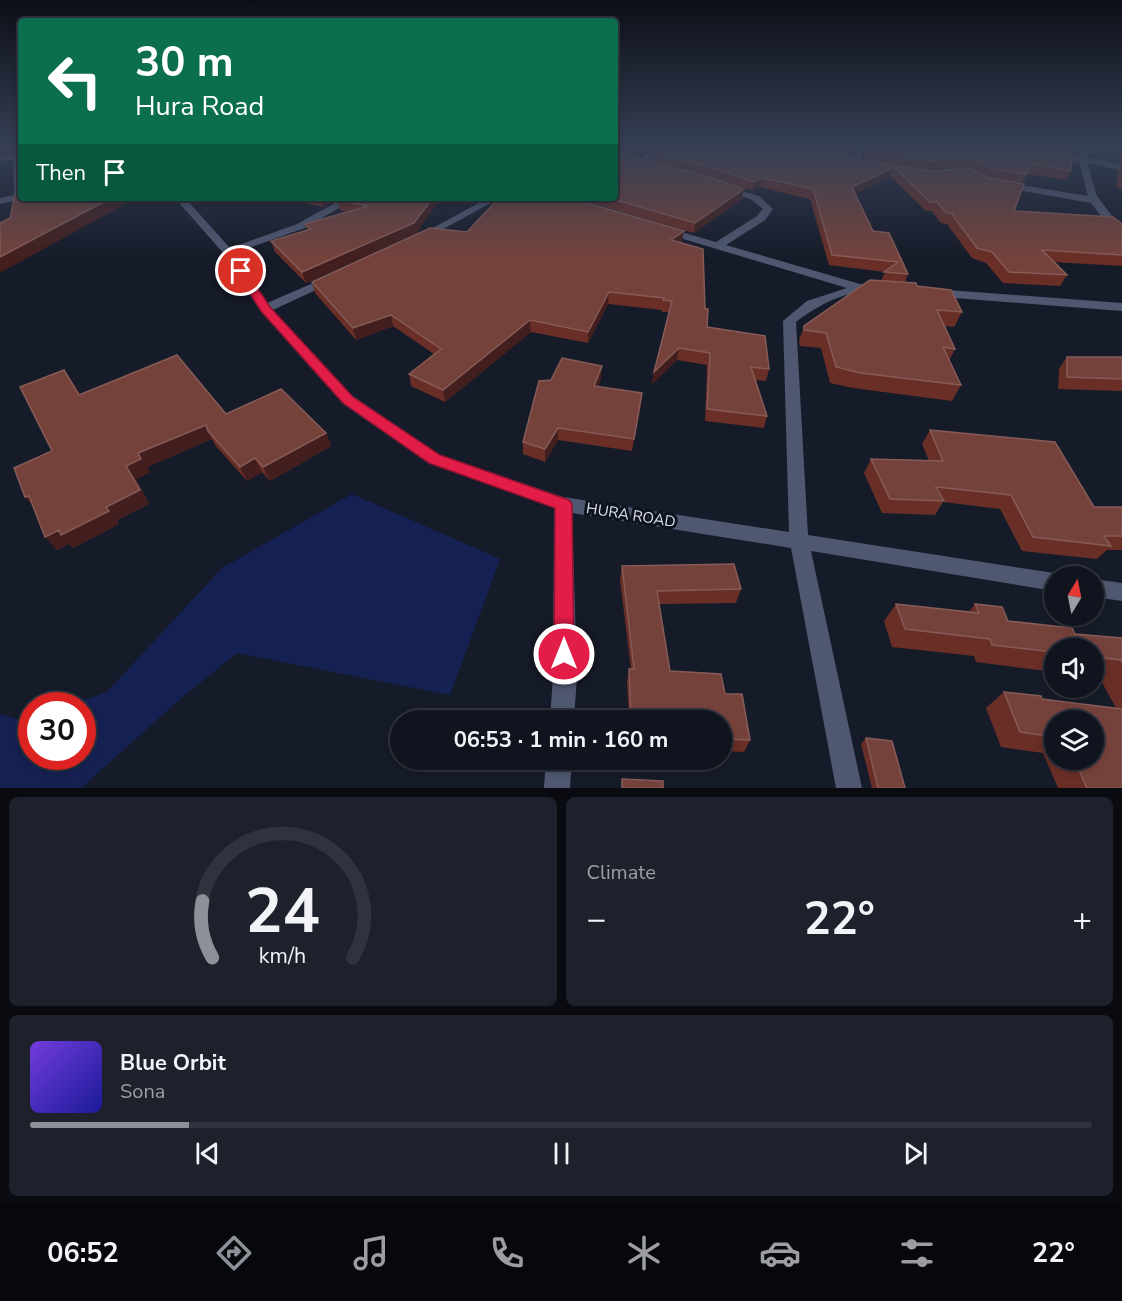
<!DOCTYPE html>
<meta charset="utf-8">
<style>
body{margin:0;font-family:"Nunito Sans",sans-serif;background:#1e212c;color:#f1f3f6;height:100vh;display:flex;flex-direction:column;font-size:22px;white-space:nowrap}
*{box-sizing:border-box;margin:0}
p{font-size:20px;color:#9c9ea4}
.icon{flex:none;width:33px;height:33px;fill:none;stroke:currentColor;stroke-width:2;stroke-linecap:round;stroke-linejoin:round}
.map{position:relative;height:788px;overflow:hidden}
.sheet{display:flex;flex-direction:column;gap:9px;padding:9px;background:#090b11;flex:1}
.sheet>*{flex:none}
.hud{position:absolute;left:18px;top:18px;width:600px;height:183px;border-radius:6px;box-shadow:0 3px 9px #0003,0 0 0 2px #30333d;background:#0b6e4f;color:#fff;overflow:hidden}
.needle{width:39px;rotate:10deg}
.tools{position:absolute;left:1044px;top:566px;display:grid;gap:12px}
.tools a{display:grid;place-items:center;width:60px;height:60px;border-radius:50%;background:#10141f;box-shadow:0 3px 9px #0003,0 0 0 2px #30333d;font-size:30px}
.speed{position:absolute;left:18px;top:692px;display:flex;gap:12px;font-size:30px;font-weight:700;text-align:center}
.speed>*{display:grid;place-content:center;width:78px;height:78px;border-radius:50%;background:#10141f;box-shadow:0 3px 9px #0003,0 0 0 2px #30333d;line-height:1}
.speed .limit{border:9px solid #d22;background:#fff;color:#111}
.pin{position:absolute;display:grid;place-items:center;width:51px;height:51px;color:#fff;margin:-26px;border:3px solid #fff;border-radius:50%;box-shadow:0 2px 6px #0007}
.me{position:absolute;width:66px;margin:-33px;rotate:0deg;stroke-linejoin:round;filter:drop-shadow(0 0 4px #0008)}
.turn{display:flex;align-items:center;gap:21px;height:126px;padding:0 18px;font-size:27px}
.turn .icon{width:78px;height:78px;stroke-width:2.5}
.turn b{display:block;font-size:42px;line-height:51px}
.then{display:flex;align-items:center;height:57px;padding:0 18px;background:#0003;gap:12px;font-size:22px}
.big{font-size:45px;font-weight:700;line-height:1.1}
.sheet .widget{flex:1;display:flex;flex-direction:column;justify-content:center;gap:9px;min-width:0;padding:0 21px;border-radius:9px;background:#1e212c}
.sheet .dial{align-items:center;gap:0}
.dial svg{height:156px;overflow:visible;fill:none;stroke:#30333d;stroke-width:7;stroke-linecap:round;text-anchor:middle}
.dial text{fill:#f1f3f6;stroke:none}
.song{display:flex;align-items:center;gap:18px}
.cover{width:72px;height:72px;border-radius:9px;background:linear-gradient(135deg,hsl(260 70% 55%),hsl(240 70% 35%))}
.played{height:6px;border-radius:3px;background:linear-gradient(90deg,#8c9099 15%,#30333d 15%)}
.keys{display:flex;justify-content:space-around;direction:ltr}
.heat{display:flex;justify-content:space-between;align-items:center;font-size:33px;direction:ltr}
.sheet .tiles{flex:1;display:grid;gap:9px;grid-template-columns:1fr 1fr}
.widget:last-child{grid-column:span 2}
.trip{position:absolute;left:390px;top:710px;width:342px;height:60px;border-radius:30px;background:#10141f;box-shadow:0 3px 9px #0003,0 0 0 2px #30333d;font-weight:700;line-height:60px;text-align:center}
.menu{display:flex;height:96px;justify-content:space-around;align-items:center;background:#06080c;color:#9c9ea4}
.menu .icon{width:42px;height:42px}
.menu .current{color:#8c9099}
.menu b{font-size:27px;color:#f1f3f6}
.map>svg:first-child{display:block}
.green{fill:#162153}
.lines{fill:none;stroke-linecap:round;stroke-linejoin:round}
.minor{fill:#505871;fill-rule:evenodd}
.wall{fill:#692e26;fill-rule:evenodd}
.shaded-wall{fill:#421f1e}
.building{fill:#75423b;stroke:#865b57;stroke-width:1.5}
.route{fill:#e11d48;stroke:#92132f;stroke-width:1.5}
.labels{text-anchor:middle;dominant-baseline:central;stroke-width:6;stroke-linejoin:round;paint-order:stroke}
.street-label{font-size:15px;fill:#dde1eb;stroke:#0d121f}
</style>
<div class="map">
<svg width="1122" height="788" viewBox="0 0 1122 788">
<rect width="100%" height="100%" fill="#161b29"/>
<path class="green" d="M352 494 500 559 450 695 237 653 179 700 81 788H0V714L23 721 31 718 32 756H82V705H70L107 692 222 568Z"/>
<g class="lines">
<g class="minor">
<path d="M655 148H665L641 166H635V162Z"/>
<path d="M857 148H865L859 164 855 167 851 164Z"/>
<path d="M1011 148H1029L1079 157V148H1087V158L1122 164V170L1087 163 1097 196 1122 229V238L1109 227 1091 203 1000 187V183L1003 182 1088 196 1079 162Z"/>
<path d="M21 154V198H25L0 204V198L14 195 13 160 0 161V157Z"/>
<path d="M722 185 759 196 773 209 765 220 726 245 860 284 880 285 886 289C878 296 868 290 859 292 835 296 814 308 796 322L808 535 1054 573 1061 576H1054V591L811 551 862 788H836L791 548 572 513 577 676 574 720H550L553 676 554 508 428 463 343 404 261 312 224 254 175 198H185L230 248 297 224 344 198H356L305 228 234 253 267 303 327 277H335V281L273 310 353 396 440 455 563 497 789 532 783 321 807 301 847 288 660 232V228L664 227 716 242 757 216 763 209 752 200 722 189Z"/>
<path d="M488 198H500L425 239 416 237Z"/>
<path d="M934 289 1122 303V311L930 296 928 293Z"/>
<path d="M1094 579 1122 583V601L1094 597Z"/>
<path d="M546 759H572L570 788H544Z"/>
</g>
</g>
<g class="wall">
<path d="M615 148H651L636 158 650 162 651 153 658 148H855L851 158 858 160 931 171H974L966 167 928 170 863 160 867 148H1070L1068 152 1071 171 1066 180 1027 174 1022 183 1014 211 1122 224V266L1053 262 1067 275 1060 286 1003 283 986 263 972 258 947 224 941 223 932 211H926L890 176 855 194 873 231 908 274 905 282 917 286 962 312 954 327 945 326 955 349 949 361 961 385 952 401 853 388 830 383 821 348 800 346 799 341 804 326 881 281 885 272 829 265 810 199 760 187 752 191 710 176 668 166 744 189 742 199 694 233 578 199 572 198 684 231 682 241 681 242 705 309 707 327 769 369 766 381 756 380 767 416 764 428 705 421 707 365 677 360 652 384 654 372 669 312H662V310L608 304 588 343 531 332 445 402 411 386 409 374 434 354 393 326 356 340 315 293 312 282 467 232 499 198H615Z"/>
<path d="M1122 148V162L1119 161Z"/>
<path d="M1122 164V189L1117 188 1118 171Z"/>
<path d="M279 198H339L323 207Z"/>
<path d="M441 198 416 233 306 283 275 252 271 241 307 231 305 224 348 212 340 210 337 200Z"/>
<path d="M1067 357H1122V391L1058 389 1059 369Z"/>
<path d="M64 370 80 394 226 414 326 433 331 446 270 481 262 472 247 481 215 445 212 439 147 467 150 472 136 479 149 504 117 520 119 524 73 548 69 544 57 550 33 506 25 497 52 451Z"/>
<path d="M601 378 598 387 642 393 632 451 558 440 545 462 523 454V442Z"/>
<path d="M930 430 1094 507H1122V550H1107L1097 559 1022 551 1000 509 943 502 935 515 882 513 864 473 871 459 929 461 922 444Z"/>
<path d="M622 566 741 589 736 603 659 604 670 671 725 694 750 740 744 752 722 751V720H629L627 682 629 669H631L620 580Z"/>
<path d="M896 604 969 612 975 604 1008 621 1075 634 1122 638V788H1058L1043 753 1001 747 986 708 1004 692 1042 699 1116 708 1099 677 1094 676V648H1054V672L976 662 974 656 892 647 884 621ZM1054 720 1094 759H1054Z"/>
<path d="M866 738 905 788H872L861 744Z"/>
</g>
<g class="shaded-wall">
<path d="M0 148H21V152L0 155Z"/>
<path d="M639 148H651L636 159V150Z"/>
<path d="M894 167 890 176 849 197 852 187Z"/>
<path d="M762 178 760 187 752 191 754 182Z"/>
<path d="M744 189 742 199 694 233 695 223Z"/>
<path d="M111 198H136L0 273V257Z"/>
<path d="M321 198H339L323 207Z"/>
<path d="M433 198H441L416 233 306 283 302 272Z"/>
<path d="M684 231 682 241 670 250 671 240Z"/>
<path d="M609 292 608 304 588 343V332Z"/>
<path d="M391 315 393 326 356 340 353 328Z"/>
<path d="M530 320 531 332 445 402 443 390Z"/>
<path d="M679 348 677 360 652 384 654 372Z"/>
<path d="M602 366 601 378 593 399 594 386Z"/>
<path d="M64 370 73 383 88 408 79 395Z"/>
<path d="M642 393 641 405 632 451 634 439Z"/>
<path d="M206 425 212 439 147 467 150 472 136 479 149 504 117 520 119 524 73 548 69 544 57 550 45 537 106 507 126 466 138 453Z"/>
<path d="M558 428V440L545 462V449Z"/>
<path d="M326 433 331 446 270 481 263 467Z"/>
<path d="M255 458 262 472 247 481 240 467Z"/>
<path d="M29 496 38 511 25 497Z"/>
</g>
<g class="building">
<path d="M658 148H816L858 160 931 171 968 168 988 178 1024 184 1014 211 1113 217 1122 224V255L1042 250 1067 275 1009 272 992 252 977 248 951 213H946L937 202H930L894 167 852 187 873 231 889 233 908 274 884 272 898 262 832 255 813 189 762 178 754 182 711 167 651 153Z"/>
<path d="M867 148H1048L1072 153 1071 171 1030 164 1027 174 991 169 970 158 932 161 866 151Z"/>
<path d="M615 153 710 177 744 189 695 223 609 198H615Z"/>
<path d="M21 193V198H111L0 257V223L10 218 15 195Z"/>
<path d="M341 198H433L414 223 302 272 271 241 311 229 305 224 368 206 337 200Z"/>
<path d="M499 198H570L684 231 671 240 703 249 705 309H708L707 327 765 336 769 369 751 367 767 416 707 409 710 353 679 348 654 372 672 301 663 300 664 298 609 292 588 332 530 320 443 390 409 374 441 349 391 315 353 328 312 282 430 228 467 232Z"/>
<path d="M870 280 916 283 917 286 951 290 962 312 937 310 955 349 943 347 961 385 860 373 836 367 826 333 804 330V326Z"/>
<path d="M177 355 226 414 281 389 326 433 263 467 255 458 240 467 208 431 206 425 138 453 141 459 126 466 140 490 106 507 109 511 61 535 59 530 45 537 29 496 25 497 14 468 52 451 20 387 64 370 79 395Z"/>
<path d="M1067 357H1122V379L1067 377Z"/>
<path d="M562 358 602 366 594 386 642 393 634 439 558 428 545 449 523 442 539 381 551 380Z"/>
<path d="M930 430 1055 442 1094 507H1122V536H1104L1111 546 1033 537 1011 495 936 487 944 501 890 499 871 459 943 461Z"/>
<path d="M734 564 741 589 657 591 670 671 721 674 725 694H742L750 740 722 739V720H631L629 669H634L622 566Z"/>
<path d="M896 604 979 613 975 604 1002 607 1008 621 1072 628 1075 634 1122 638V662L1121 660 1094 657V648H1054V652L992 645 990 639 905 629Z"/>
<path d="M1004 692 1041 696 1042 699 1122 709V788H1087L1074 759H1094V720H1054V737L1020 732Z"/>
<path d="M866 738 892 741 905 788H878Z"/>
<path d="M622 779 663 781V788H622Z"/>
</g>
<linearGradient id="sky" x2="0" y2="1"><stop stop-color="#0c0f17"/><stop offset="0.57" stop-color="#363f54"/><stop offset="1" stop-color="#363f54" stop-opacity="0"/></linearGradient>
<rect width="1122" height="258" fill="url(#sky)"/>
<path class="route" d="M241 267 244 268 270 307 353 397 440 455 569 500 572 504 574 654 572 661 564 664 557 661 554 654 555 508 429 463 343 403 261 311 236 271Z"/>
<g class="labels">
<g class="street-label">
<text transform="translate(631 515) rotate(9)">HURA ROAD</text>
</g>
</g>
</svg>
<div class="tools">
<a><svg class="needle" viewBox="-14 -14 28 28"><path d="M0-13l5 13h-10z" fill="#e53935"/><path d="M0 13l5-13h-10z" fill="#9c9ea4"/></svg></a>
<a><svg class="icon" aria-label="sound" viewBox="0 0 24 24"><path d="M4 9h4l5-4v14l-5-4H4zM17 9q2 3 0 6"/></svg></a>
<a><svg class="icon" aria-label="layers" viewBox="0 0 24 24"><path d="M12 4l9 5-9 5-9-5zM3 14l9 5 9-5"/></svg></a>
</div>
<div class="speed"><div class="limit">30</div></div>
<div class="pin" style="left:241px;top:271px;background:#d93025"><svg class="icon" aria-label="arrive" viewBox="0 0 24 24"><path d="M6 21V4h12l-3 4 3 4H6"/></svg></div>
<svg class="me" style="left:564px;top:654px" viewBox="-20 -20 40 40"><circle r="17" fill="#e11d48" stroke="#fff" stroke-width="3"/><path d="M0-11L8 9 0 5-8 9z" fill="#fff"/></svg>
<div class="trip">06:53 · 1 min · 160 m</div>
<div class="hud">
<div class="turn"><svg class="icon" aria-label="left" viewBox="0 0 24 24"><path d="M17 20v-9H6M10 6l-5 5 5 5"/></svg><div><b>30 m</b>Hura Road</div></div>
<div class="then">Then<svg class="icon" aria-label="arrive" viewBox="0 0 24 24"><path d="M6 21V4h12l-3 4 3 4H6"/></svg></div>
</div>
</div>
<section class="sheet">
<div class="tiles">
<div class="widget dial"><svg viewBox="0 0 100 80">
<path d="M14 69A42 42 0 1 1 86 69"/>
<path d="M14 69A42 42 0 0 1 9 40" stroke="#8c9099"/>
<text x="50" y="56" font-size="32" font-weight="700">24</text>
<text x="50" y="72" font-size="11">km/h</text>
</svg></div>
<div class="widget"><p>Climate</p>
<div class="heat"><a>−</a><b class="big">22°</b><a>+</a></div>
</div>
<div class="widget">
<div class="song"><i class="cover"></i><div><b>Blue Orbit</b><p>Sona</p></div></div>
<div class="played"></div>
<div class="keys"><svg class="icon" aria-label="previous" viewBox="0 0 24 24"><path d="M18 5L8 12l10 7zM5 5v14"/></svg><svg class="icon" aria-label="pause" viewBox="0 0 24 24"><path d="M8 5v14M16 5v14"/></svg><svg class="icon" aria-label="next" viewBox="0 0 24 24"><path d="M6 5l10 7-10 7zM19 5v14"/></svg></div>
</div>
</div>
</section>
<nav class="menu">
<b>06:52</b>
<svg class="icon current" aria-label="directions" viewBox="0 0 24 24"><path d="M12 3l9 9-9 9-9-9zM9 14v-3h6M13 9l2 2-2 2"/></svg>
<svg class="icon" aria-label="music" viewBox="0 0 24 24"><path d="M9 18V5l10-2v13"/><circle cx="6" cy="18" r="3"/><circle cx="16" cy="16" r="3"/></svg>
<svg class="icon" aria-label="phone" viewBox="0 0 24 24"><path d="M5 4h4l2 5-3 2q2 4 5 5l2-3 5 2v4C11 20 4 13 5 4z"/></svg>
<svg class="icon" aria-label="climate" viewBox="0 0 24 24"><path d="M12 3v18M4 7l16 10M4 17L20 7"/></svg>
<svg class="icon" aria-label="car" viewBox="0 0 24 24"><path d="M5 17H2v-5l4-1 3-4h7l3 4 3 1v5h-3M9 17h6M6 11h13"/><circle cx="7" cy="17" r="2"/><circle cx="17" cy="17" r="2"/></svg>
<svg class="icon" aria-label="filters" viewBox="0 0 24 24"><path d="M4 7h16M4 17h16"/><circle cx="9" cy="7" r="2"/><circle cx="15" cy="17" r="2"/></svg>
<b>22°</b>
</nav>
